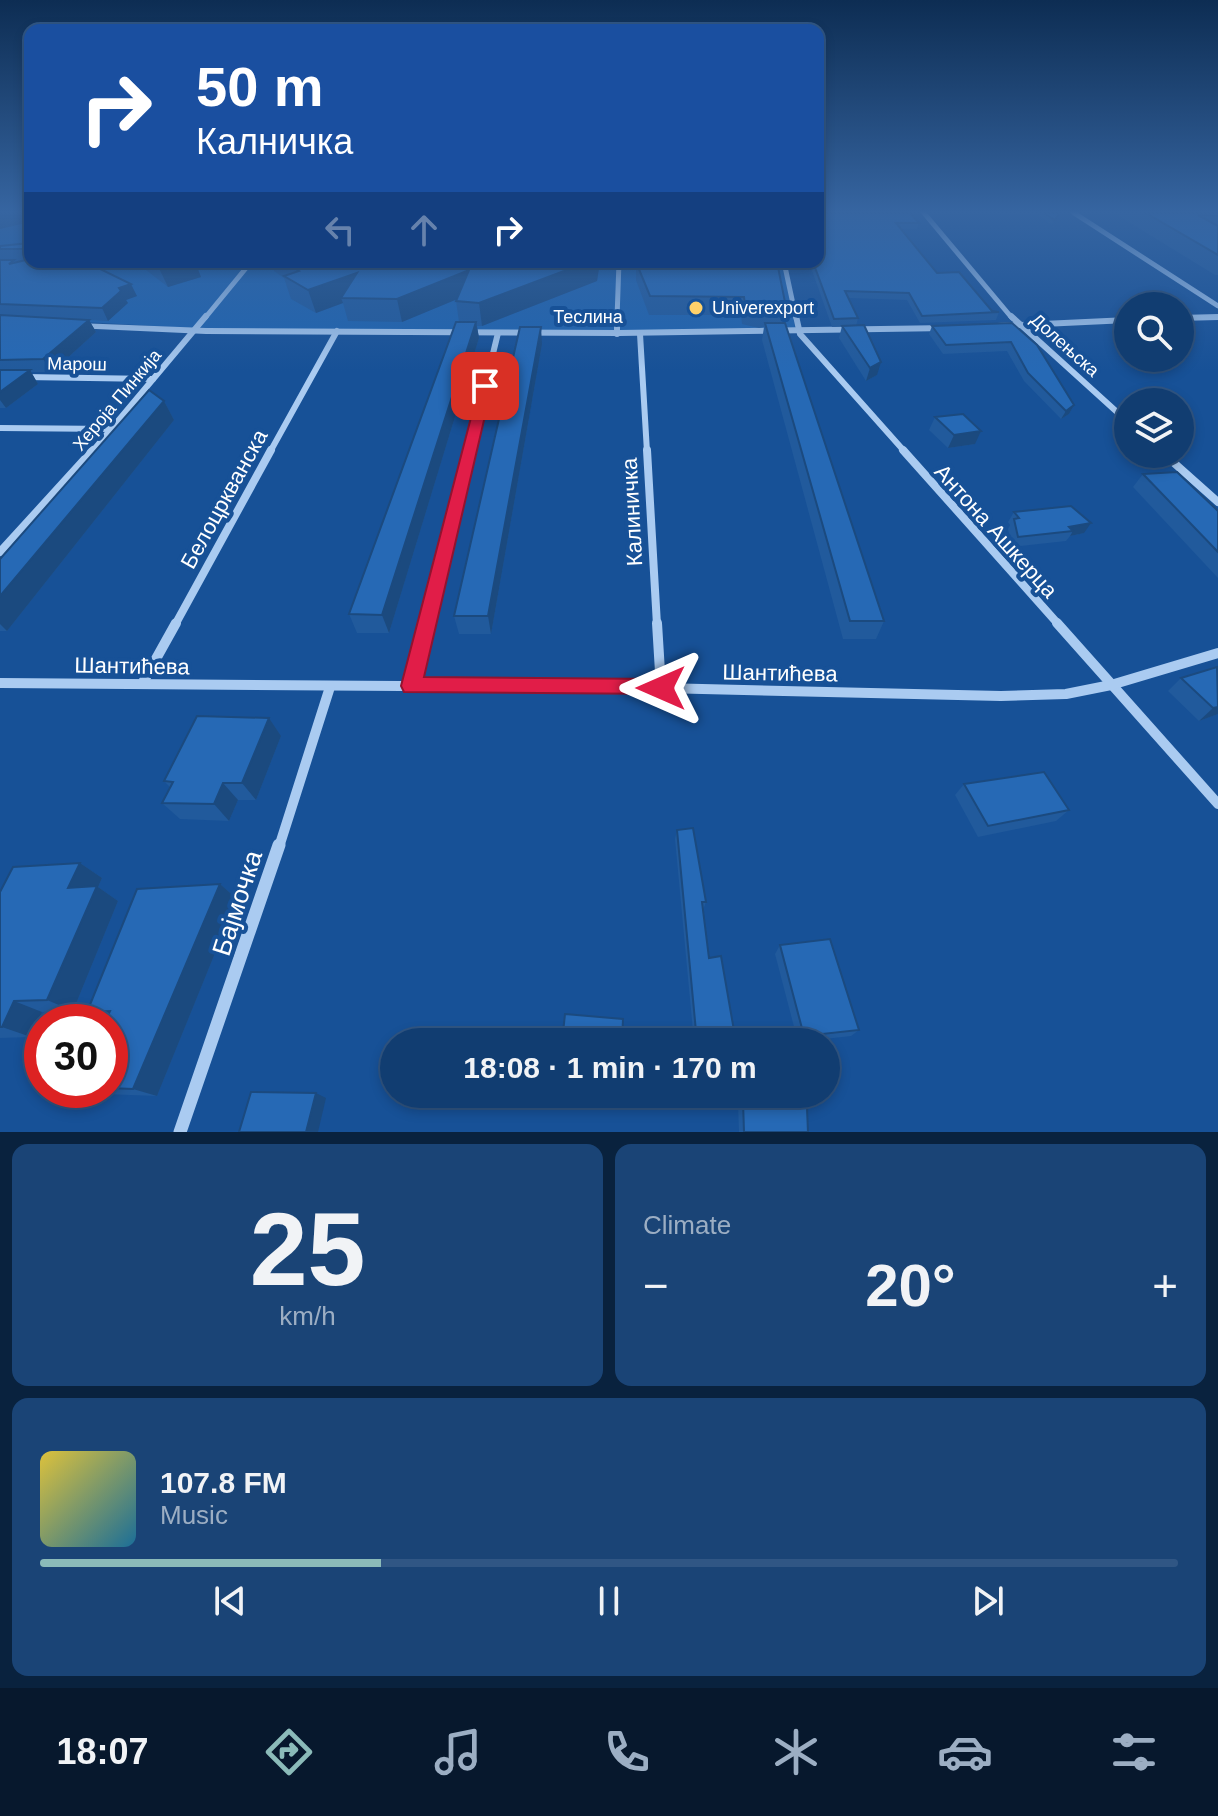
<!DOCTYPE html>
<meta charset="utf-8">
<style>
body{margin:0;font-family:Helvetica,sans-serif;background:#1a4476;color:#f1f3f6;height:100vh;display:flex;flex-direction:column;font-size:30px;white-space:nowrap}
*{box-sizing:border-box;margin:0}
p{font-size:26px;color:#9caec3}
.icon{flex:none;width:44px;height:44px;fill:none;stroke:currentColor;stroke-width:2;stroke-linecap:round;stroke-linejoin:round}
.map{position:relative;height:1132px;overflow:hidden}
.sheet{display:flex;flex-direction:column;gap:12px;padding:12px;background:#09223e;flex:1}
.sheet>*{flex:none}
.hud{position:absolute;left:24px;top:24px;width:800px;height:244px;border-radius:16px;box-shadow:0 4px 12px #0003,0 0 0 2px #305684;background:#1a4fa0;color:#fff;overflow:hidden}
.controls{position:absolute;left:1114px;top:292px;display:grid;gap:16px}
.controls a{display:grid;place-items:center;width:80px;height:80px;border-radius:50%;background:#113d71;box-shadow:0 4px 12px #0003,0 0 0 2px #305684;font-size:40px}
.speed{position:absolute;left:24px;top:1004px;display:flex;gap:16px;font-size:40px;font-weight:700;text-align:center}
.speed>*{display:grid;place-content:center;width:104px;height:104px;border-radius:50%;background:#113d71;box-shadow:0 4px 12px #0003,0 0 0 2px #305684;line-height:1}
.speed .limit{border:12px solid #d22;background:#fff;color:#111}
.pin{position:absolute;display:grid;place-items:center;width:68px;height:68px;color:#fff;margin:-34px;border-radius:16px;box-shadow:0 4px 12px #0006}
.me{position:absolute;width:88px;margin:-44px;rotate:270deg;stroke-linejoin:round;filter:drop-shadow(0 0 6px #0008)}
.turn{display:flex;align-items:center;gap:28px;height:168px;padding:0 40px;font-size:36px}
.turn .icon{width:104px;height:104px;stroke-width:2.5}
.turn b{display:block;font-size:56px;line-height:68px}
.lanes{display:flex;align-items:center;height:76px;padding:0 40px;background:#0003;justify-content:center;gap:40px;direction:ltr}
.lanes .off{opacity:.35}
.big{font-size:60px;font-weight:600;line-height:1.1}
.sheet .card{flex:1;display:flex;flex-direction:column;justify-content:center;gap:12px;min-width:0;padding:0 28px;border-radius:16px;background:#1a4476}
.sheet .dial{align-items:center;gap:0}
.dial b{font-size:104px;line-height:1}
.song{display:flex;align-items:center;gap:24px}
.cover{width:96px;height:96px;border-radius:12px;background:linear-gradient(135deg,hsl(50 70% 55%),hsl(200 70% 35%))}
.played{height:8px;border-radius:4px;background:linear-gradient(90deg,#8bbbb9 30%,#305684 30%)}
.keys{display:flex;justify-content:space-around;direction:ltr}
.heat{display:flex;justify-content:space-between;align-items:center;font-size:44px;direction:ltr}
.sheet .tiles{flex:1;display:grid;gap:12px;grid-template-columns:1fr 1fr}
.card:last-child{grid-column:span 2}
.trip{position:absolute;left:380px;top:1028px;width:460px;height:80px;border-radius:40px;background:#113d71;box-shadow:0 4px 12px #0003,0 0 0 2px #305684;font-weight:600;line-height:80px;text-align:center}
.dock{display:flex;height:128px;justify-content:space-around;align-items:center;background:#07182d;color:#9caec3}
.dock .icon{width:56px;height:56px}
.dock .on{color:#8bbbb9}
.dock b{font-size:36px;color:#f1f3f6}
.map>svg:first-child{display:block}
.green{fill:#1f64b0}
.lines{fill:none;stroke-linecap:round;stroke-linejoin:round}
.minor-far4{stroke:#aacbf1;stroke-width:5}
.minor-far3{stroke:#aacbf1;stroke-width:6}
.minor-far2{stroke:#aacbf1;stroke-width:8}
.minor-far1{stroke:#aacbf1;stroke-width:10}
.minor{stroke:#aacbf1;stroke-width:13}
.tertiary{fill:#aacbf1;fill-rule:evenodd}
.wall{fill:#215a9c}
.shaded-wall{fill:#1b4a7f}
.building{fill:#2669b5;stroke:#1b4a7f;stroke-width:2}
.route{fill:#e11d48;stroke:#92132f;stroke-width:2}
.poi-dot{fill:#ffd16a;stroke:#175197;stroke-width:3}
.labels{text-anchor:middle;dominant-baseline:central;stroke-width:8;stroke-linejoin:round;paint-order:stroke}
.far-poi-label{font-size:18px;fill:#fff;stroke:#175197;text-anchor:start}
.far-street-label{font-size:18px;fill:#fff;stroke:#175197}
.street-label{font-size:22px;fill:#fff;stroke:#175197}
.near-street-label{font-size:26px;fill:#fff;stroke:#175197}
</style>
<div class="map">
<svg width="1218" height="1132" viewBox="0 0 1218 1132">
<rect width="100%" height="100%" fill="#175197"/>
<path class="green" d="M30 213V262H782L796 332 205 329 0 317V223Z"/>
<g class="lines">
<g class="minor-far4">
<path d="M924 213 1012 318"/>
<path d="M1074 213 1218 306"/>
<path d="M784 262 796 318"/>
<path d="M186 264 250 263"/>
<path d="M82 265 153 264"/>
<path d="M205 318 251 262"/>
<path d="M617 318 619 262"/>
</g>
<g class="minor-far3">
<path d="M796 316 800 334 905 452"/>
<path d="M1011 316 1128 422"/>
<path d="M617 334V316"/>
<path d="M640 334 647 452"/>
<path d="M25 377 153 379"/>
<path d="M0 428 113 429"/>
<path d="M92 452 206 316"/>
<path d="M270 452 337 331"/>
<path d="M469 452 498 333"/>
</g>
<g class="minor-far2">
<path d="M647 450 657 625"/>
<path d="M903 450 1059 625"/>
<path d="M1164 454 1218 502"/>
<path d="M0 552 93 450"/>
<path d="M175 625 271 450"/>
<path d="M427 625 469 450"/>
</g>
<g class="minor-far1">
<path d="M657 623 661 688"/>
<path d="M1057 623 1218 804"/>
<path d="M0 683 661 688 1001 696 1066 694 1111 685 1218 653"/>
<path d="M142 684 176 623"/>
<path d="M412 686 427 623"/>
<path d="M279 847 330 687"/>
</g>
<path class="minor" d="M180 1132 279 845"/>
<g class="tertiary">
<path d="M1218 314V320L1180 321V315Z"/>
<path d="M1128 317V323L997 329 992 326 997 323Z"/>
<path d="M77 323 206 328 619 330 948 325 953 328 948 331 619 336 206 334 74 328 72 326Z"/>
</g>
</g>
<g class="wall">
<path d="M818 213 919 223 917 229H902L937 273 992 311 999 312 996 320 920 323 907 300 848 298 858 318 856 326 832 327 809 262H818Z"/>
<path d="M994 213H1060L1052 225 1038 215H998Z"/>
<path d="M1114 213H1218V275H1215Z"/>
<path d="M30 243V262L137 296 126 300 128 303 108 321 89 320 96 332 52 372H31L38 384 6 408H0V246Z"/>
<path d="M142 262H195L201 277 168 287 146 270Z"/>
<path d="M271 262H600L597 281 482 326H477L479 338 389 633H357L349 614 459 322 456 301 457 299 402 322 348 321 343 303 316 313 291 299 284 278 274 271Z"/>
<path d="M636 262 715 264V262H777L786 307 783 323 884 621 876 639H843L762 340 764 327 759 328 742 324 741 315H649L636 280Z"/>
<path d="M1012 323 1074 405 1069 414 1061 419 1024 381 1007 351 943 354 929 334 932 326Z"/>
<path d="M842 326 877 375 866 381 839 338Z"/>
<path d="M542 344 491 634H459L454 616Z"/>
<path d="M164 401 174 420 7 631H0V559Z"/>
<path d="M935 417 975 444 948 448 929 430Z"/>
<path d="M1143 474 1218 511V578L1133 487Z"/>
<path d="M1014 512 1084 533 1070 536 1066 541 1012 547 1008 529 1010 525 1008 522Z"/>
<path d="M1218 668V714L1199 721 1168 691 1181 678Z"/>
<path d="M269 718 281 736 256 800H238L229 821 180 819 162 803 170 787 164 781Z"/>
<path d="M964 784 1069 810 1056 821 978 837 955 795Z"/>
<path d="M677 830 706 902 703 910 709 958 736 1042H694L675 839Z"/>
<path d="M80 863 102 878 98 887 118 901 73 1011 42 1012 31 1037 0 1038V892Z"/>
<path d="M220 884 237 899 157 1096 103 1094 88 1090H110V1022L87 1012Z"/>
<path d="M780 945 859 1030 851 1036 798 1042 775 954Z"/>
<path d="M559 1094H620V1096Z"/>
<path d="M743 1101 808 1132H739L738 1105Z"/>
</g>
<g class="shaded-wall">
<path d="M0 213H30V222L0 229Z"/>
<path d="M156 262H195L201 277 168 287Z"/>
<path d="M588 262H600L597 281 482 326 479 303Z"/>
<path d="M469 270 472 293 402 322 397 299Z"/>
<path d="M357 273 341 298 343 303 316 313 308 290Z"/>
<path d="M131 284 137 296 126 300 128 303 108 321 102 308 119 288Z"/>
<path d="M89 320 96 332 52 372 43 359Z"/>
<path d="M476 322 479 338 389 633 382 615Z"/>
<path d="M541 327 542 344 491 634 488 616Z"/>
<path d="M881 362 877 375 866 381 870 368Z"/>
<path d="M30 370 38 384 6 408 0 400V392Z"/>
<path d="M164 401 174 420 7 631 0 624V596Z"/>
<path d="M1074 405 1069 414 1061 419 1066 411Z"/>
<path d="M981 431 975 444 948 448 954 435Z"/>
<path d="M1091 523 1084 533 1070 536 1073 531 1069 527Z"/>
<path d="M1218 707V714L1199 721 1213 708Z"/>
<path d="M269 718 281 736 256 800 242 783Z"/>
<path d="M223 783 238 800 229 821 214 804Z"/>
<path d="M80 863 102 878 98 887 118 901 73 1011 47 1000 68 888Z"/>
<path d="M220 884 237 899 157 1096 133 1089Z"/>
<path d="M14 1001 42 1012 31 1037 2 1027Z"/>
<path d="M316 1093 326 1098 318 1132H306Z"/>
</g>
<g class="building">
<path d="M818 213H910L919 223H896L937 273 959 272 992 311 999 312 922 316 909 293 845 291 858 318 834 319 813 262H818Z"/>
<path d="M1044 213H1059L1055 220Z"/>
<path d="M1146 213H1218V216L1198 215 1218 226V255Z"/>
<path d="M30 243 29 249H0V246Z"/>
<path d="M30 259V262H86L131 284 119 288 121 291 102 308 0 304V260H14L9 264Z"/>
<path d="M286 262H588L479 303 456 301 469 270 397 299 341 298 357 273 308 290 284 276 299 271Z"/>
<path d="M636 262 718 264V262H777L786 307 762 309 745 305 744 297 650 296Z"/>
<path d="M0 315 89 320 43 359 0 360Z"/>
<path d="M456 322H476L382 615 349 614Z"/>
<path d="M765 323H785L884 621H850Z"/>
<path d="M1012 323 1037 345 1074 405 1066 411 1028 373 1011 342 946 345 932 326Z"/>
<path d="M864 325 881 362 870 368 842 326Z"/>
<path d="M520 327H541L488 616H454Z"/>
<path d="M0 370H30L0 392Z"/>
<path d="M149 390 164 401 0 596V559Z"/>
<path d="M963 414 981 431 954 435 935 417Z"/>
<path d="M1177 472 1218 511V552L1143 474Z"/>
<path d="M1071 506 1091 523 1069 527 1073 531 1018 537 1014 519 1019 518 1014 512Z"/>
<path d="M1217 667 1218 707 1213 708 1181 678Z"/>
<path d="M197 716 269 718 242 783H223L214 804 162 803 173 782 164 781Z"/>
<path d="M1044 772 1069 810 988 826 964 784Z"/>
<path d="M693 828 706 902H702L709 958 721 956 736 1042H697L677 830Z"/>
<path d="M80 863 68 888 97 886 47 1000 14 1001 2 1027H0V892L13 867Z"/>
<path d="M220 884 133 1089 110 1088V1022H105L110 1011 87 1012 137 889Z"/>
<path d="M830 939 859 1030 804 1036 780 945Z"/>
<path d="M565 1014 623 1019 622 1042H562Z"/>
<path d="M251 1092 316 1093 306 1132H239Z"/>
<path d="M743 1101 807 1108 808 1132H744Z"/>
</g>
<linearGradient id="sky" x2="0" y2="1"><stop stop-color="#0d2d53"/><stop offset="0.57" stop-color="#3665a1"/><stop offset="1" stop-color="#3665a1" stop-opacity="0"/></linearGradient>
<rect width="1218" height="371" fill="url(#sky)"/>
<path class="route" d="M480 383 492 386 424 677 661 679 668 681 671 688 668 694 404 692 401 686Z"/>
<circle class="poi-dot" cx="696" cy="308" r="8"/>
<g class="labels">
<g class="far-poi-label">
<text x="712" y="308">Univerexport</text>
</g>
<g class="far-street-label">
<text x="588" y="317">Теслина</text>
<text transform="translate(1065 345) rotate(42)">Долењска</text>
<text transform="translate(77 364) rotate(1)">Марош</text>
<text transform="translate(117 400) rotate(-50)">Хероја Пинкија</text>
</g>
<g class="street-label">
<text transform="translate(224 499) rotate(-61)">Белоцркванска</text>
<text transform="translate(632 512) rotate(-93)">Калиничка</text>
<text transform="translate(996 531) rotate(48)">Антона Ашкерца</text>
<text transform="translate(132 666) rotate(1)">Шантићева</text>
<text transform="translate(780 673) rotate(1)">Шантићева</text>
</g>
<g class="near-street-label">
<text transform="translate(237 903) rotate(-72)">Бајмочка</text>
</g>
</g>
</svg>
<div class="controls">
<a><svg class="icon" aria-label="search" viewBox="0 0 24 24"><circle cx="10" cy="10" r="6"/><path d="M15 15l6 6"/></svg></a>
<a><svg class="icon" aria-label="layers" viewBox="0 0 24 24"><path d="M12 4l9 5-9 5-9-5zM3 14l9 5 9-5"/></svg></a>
</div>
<div class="speed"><div class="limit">30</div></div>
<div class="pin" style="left:485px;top:386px;background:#d93025"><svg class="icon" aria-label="arrive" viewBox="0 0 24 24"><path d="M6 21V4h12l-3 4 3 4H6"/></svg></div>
<svg class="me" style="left:661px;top:688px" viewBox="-20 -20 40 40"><path d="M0-17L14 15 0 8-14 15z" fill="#e11d48" stroke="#fff" stroke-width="4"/></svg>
<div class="trip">18:08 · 1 min · 170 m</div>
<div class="hud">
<div class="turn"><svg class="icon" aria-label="right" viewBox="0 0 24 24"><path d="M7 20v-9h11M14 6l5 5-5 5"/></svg><div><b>50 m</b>Калничка</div></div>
<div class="lanes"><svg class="icon off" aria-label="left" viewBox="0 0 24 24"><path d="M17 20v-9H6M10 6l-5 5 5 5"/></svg><svg class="icon off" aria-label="ahead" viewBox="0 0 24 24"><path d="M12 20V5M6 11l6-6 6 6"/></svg><svg class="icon" aria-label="right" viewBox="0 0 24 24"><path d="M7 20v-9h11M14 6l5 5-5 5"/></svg></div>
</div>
</div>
<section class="sheet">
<div class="tiles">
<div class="card dial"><b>25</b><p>km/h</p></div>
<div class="card"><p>Climate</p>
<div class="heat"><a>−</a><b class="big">20°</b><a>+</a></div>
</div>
<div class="card">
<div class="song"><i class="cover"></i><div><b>107.8 FM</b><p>Music</p></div></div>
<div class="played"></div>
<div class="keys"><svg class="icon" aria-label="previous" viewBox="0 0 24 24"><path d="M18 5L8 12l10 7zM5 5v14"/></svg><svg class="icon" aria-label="pause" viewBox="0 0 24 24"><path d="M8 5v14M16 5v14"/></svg><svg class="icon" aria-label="next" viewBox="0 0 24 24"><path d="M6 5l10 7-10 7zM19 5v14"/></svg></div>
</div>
</div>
</section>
<nav class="dock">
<b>18:07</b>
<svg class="icon on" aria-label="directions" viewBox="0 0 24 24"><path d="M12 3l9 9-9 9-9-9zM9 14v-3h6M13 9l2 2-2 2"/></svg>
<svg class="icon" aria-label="music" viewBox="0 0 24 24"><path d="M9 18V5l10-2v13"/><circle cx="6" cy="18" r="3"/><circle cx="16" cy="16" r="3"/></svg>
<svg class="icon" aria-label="phone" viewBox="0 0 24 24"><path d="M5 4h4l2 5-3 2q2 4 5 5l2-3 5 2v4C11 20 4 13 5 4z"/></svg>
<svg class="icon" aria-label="climate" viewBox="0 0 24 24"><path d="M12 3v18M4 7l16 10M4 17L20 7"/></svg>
<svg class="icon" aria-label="car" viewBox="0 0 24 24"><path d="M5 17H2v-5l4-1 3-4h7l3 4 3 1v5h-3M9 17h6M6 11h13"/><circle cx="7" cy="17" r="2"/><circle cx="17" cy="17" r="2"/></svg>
<svg class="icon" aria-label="filters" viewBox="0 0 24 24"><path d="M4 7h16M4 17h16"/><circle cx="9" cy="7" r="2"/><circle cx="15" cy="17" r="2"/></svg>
</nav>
